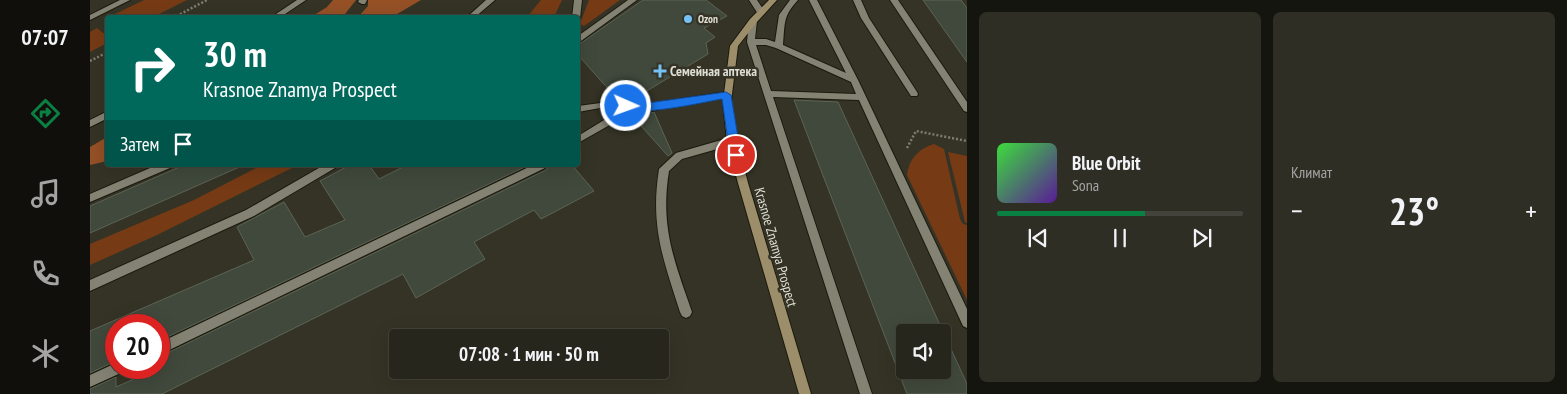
<!DOCTYPE html>
<html lang="ru">
<meta charset="utf-8">
<style>
body{margin:0;font-family:"PT Sans Narrow",sans-serif;background:#2f2e25;color:#f1f3f6;height:100vh;display:flex;flex-direction:column;font-size:19px;white-space:nowrap}
*{box-sizing:border-box;margin:0}
p{font-size:16px;color:#a4a5a3}
.icon{flex:none;width:28px;height:28px;fill:none;stroke:currentColor;stroke-width:2;stroke-linecap:round;stroke-linejoin:round}
.map{position:relative;flex:1;overflow:hidden}
.details{display:flex;flex-direction:column;gap:12px;padding:12px;background:#15150f;width:600px}
.details>*{flex:none}
.guide{position:absolute;left:15px;top:15px;width:475px;height:152px;border-radius:5px;box-shadow:0 5px 20px #0002,0 0 0 1px #43433b;background:#00695c;color:#fff;overflow:hidden}
.tools{position:absolute;left:806px;top:324px;display:grid;gap:10px}
.tools a{display:grid;place-items:center;width:55px;height:55px;border-radius:5px;background:#27261c;box-shadow:0 5px 20px #0002,0 0 0 1px #43433b;font-size:25px}
.speed{position:absolute;left:15px;top:314px;display:flex;gap:10px;font-size:25px;font-weight:700;text-align:center}
.speed>*{display:grid;place-content:center;width:65px;height:65px;border-radius:50%;background:#27261c;box-shadow:0 5px 20px #0002,0 0 0 1px #43433b;line-height:1}
.speed .limit{border:8px solid #d22;background:#fff;color:#111}
.pin{position:absolute;display:grid;place-items:center;width:42px;height:42px;color:#fff;margin:-21px;border:2px solid #fff;border-radius:50%;box-shadow:0 1px 5px #0007}
.me{position:absolute;width:55px;margin:-28px;rotate:92deg;stroke-linejoin:round;filter:drop-shadow(0 0 4px #0008)}
.turn{display:flex;align-items:center;gap:18px;height:105px;padding:0 15px;font-size:22px}
.turn .icon{width:65px;height:65px;stroke-width:2.5}
.turn b{display:block;font-size:35px;line-height:42px}
.then{display:flex;align-items:center;height:48px;padding:0 15px;background:#0003;gap:10px;font-size:19px}
.big{font-size:38px;font-weight:600;line-height:1.1}
.details .card{flex:1;display:flex;flex-direction:column;justify-content:center;gap:8px;min-width:0;padding:0 18px;border-radius:8px;background:#2f2e25}
.song{display:flex;align-items:center;gap:15px}
.cover{width:60px;height:60px;border-radius:8px;background:linear-gradient(135deg,hsl(120 70% 55%),hsl(270 70% 35%))}
.played{height:5px;border-radius:2px;background:linear-gradient(90deg,#0b8043 60%,#43433b 60%)}
.keys{display:flex;justify-content:space-around;direction:ltr}
.heat{display:flex;justify-content:space-between;align-items:center;font-size:28px;direction:ltr}
.details .tiles{flex:1;display:grid;gap:12px;grid-template-columns:repeat(2,1fr)}
.trip{position:absolute;left:299px;top:329px;width:280px;height:50px;border-radius:5px;background:#27261c;box-shadow:0 5px 20px #0002,0 0 0 1px #43433b;font-weight:600;line-height:50px;text-align:center}
main{display:flex;flex:1;min-height:0}
.tabs{display:flex;flex-direction:column;width:90px;justify-content:space-around;align-items:center;background:#100f0b;color:#a4a5a3}
.tabs .icon{width:35px;height:35px}
.tabs .current{color:#0b8043}
.tabs b{font-size:22px;color:#f1f3f6}
.map>svg:first-child{display:block}
.green{fill:#763b15}
.forest{fill:#955026}
.building{fill:#41493c;stroke:#5c6456;fill-rule:evenodd}
.lines{fill:none;stroke-linecap:round;stroke-linejoin:round}
.lane-casing{stroke:#1b1a0d;stroke-width:2}
.secondary-casing{stroke:#1b1a0d;stroke-width:2}
.path{stroke:#7e7e72;stroke-width:2.5;stroke-dasharray:2 2;stroke-linecap:butt}
.lane{fill:#848373;fill-rule:evenodd}
.secondary{fill:#9c8d6b;fill-rule:evenodd}
.route{fill:#1a73e8;stroke:#114b97}
.poi-dot{fill:#73c1f6;stroke:#343325;stroke-width:2}
.labels{text-anchor:middle;dominant-baseline:central;stroke-width:5;stroke-linejoin:round;paint-order:stroke}
.far-poi-label{font-size:11px;font-weight:bold;fill:#dfdfd6;stroke:#343325;text-anchor:start}
.poi-label{font-size:14px;font-weight:bold;fill:#dfdfd6;stroke:#343325;text-anchor:start}
.street-label{font-size:14px;fill:#dfdfd6;stroke:#343325}
</style>
<main>
<nav class="tabs">
<b>07:07</b>
<svg class="icon current" aria-label="directions" viewBox="0 0 24 24"><path d="M12 3l9 9-9 9-9-9zM9 14v-3h6M13 9l2 2-2 2"/></svg>
<svg class="icon" aria-label="music" viewBox="0 0 24 24"><path d="M9 18V5l10-2v13"/><circle cx="6" cy="18" r="3"/><circle cx="16" cy="16" r="3"/></svg>
<svg class="icon" aria-label="phone" viewBox="0 0 24 24"><path d="M5 4h4l2 5-3 2q2 4 5 5l2-3 5 2v4C11 20 4 13 5 4z"/></svg>
<svg class="icon" aria-label="climate" viewBox="0 0 24 24"><path d="M12 3v18M4 7l16 10M4 17L20 7"/></svg>
</nav>
<div class="map">
<svg width="877" height="394" viewBox="0 0 877 394">
<rect width="100%" height="100%" fill="#343325"/>
<g class="green">
<path d="M54 0H97L63 17 21 16Z"/>
<path d="M451 0H472L464 17H437Z"/>
<path d="M499 0H530L494 26 490 24 491 21Z"/>
<path d="M7 28 17 36V43L0 52V32Z"/>
<path d="M844 144 854 149 870 219 873 224 877 225V300L817 175C819 159 828 149 844 144Z"/>
<path d="M858 152 877 156V223L875 222Z"/>
<path d="M172 165H208L67 235 0 265V244L104 200Z"/>
</g>
<g class="forest">
<path d="M243 0H266L255 14 263 17H221L237 7Z"/>
<path d="M278 0H331L302 17H268L278 6Z"/>
<path d="M17 137V161L0 165V147Z"/>
</g>
<g class="building">
<path d="M553 0H616L637 16 614 28 625 37 616 43 618 54 555 92 560 103 552 104 529 101 488 55V45Z"/>
<path d="M833 0H871L877 8V62Z"/>
<path d="M704 100 748 102 877 384V394H817ZM815 332H852V370H815Z"/>
<path d="M564 112 582 153 578 156 544 118Z"/>
<path d="M94 165H154L0 233V206Z"/>
<path d="M260 165H279L289 179 317 165H439L69 341V325H26V361L0 373V331L164 260 147 227 194 202 215 237 255 220 230 181Z"/>
<path d="M459 165H482L504 191 451 219 444 210 384 242 395 259 326 298 313 274 72 394H0V389L26 377V387L69 368V357L456 170Z"/>
</g>
<g class="lines">
<defs>
<g id="lane">
<path d="M30 0H40L0 20V15Z"/>
<path d="M207 0H216L189 18H180Z"/>
<path d="M269 0H277L275 4H272L268 2Z"/>
<path d="M396 0H405L384 18H376Z"/>
<path d="M484 0H492L490 18 488 20V18H482Z"/>
<path d="M538 0H547L491 41H488V36Z"/>
<path d="M659 0H667L675 12 674 14H668Z"/>
<path d="M700 0H708C693 16 695 23 693 45L756 73 719 0H727L768 80 877 309V328L873 326 769 100 683 97 782 394H770L657 42 659 21 663 19 667 21 665 39H676L685 42 689 15ZM666 45H676L686 48 761 82 766 94 681 91Z"/>
<path d="M763 0H771L779 18 827 92 828 94 827 96H821L771 18Z"/>
<path d="M800 0H808L877 102V112L874 111Z"/>
<path d="M636 92 639 93 640 95 639 97 577 107 543 116 525 122 488 143V136L519 117 540 110 510 108 488 112V106L518 102 540 103 552 106 577 101Z"/>
<path d="M18 111V118L0 127V120Z"/>
<path d="M642 137 645 138 647 141 645 144 592 159 579 171C570 227 584 260 602 312L600 316 596 318 592 316 590 312C573 259 560 226 569 169L586 153Z"/>
<path d="M67 165H82L80 168 0 202V194Z"/>
<path d="M234 165H247L245 168 164 216 0 291V280L156 210Z"/>
<path d="M443 165H457L455 168 69 355V343Z"/>
<path d="M26 363V368H35L33 372 0 387V375Z"/>
</g>
<path id="secondary" d="M679 0H687L666 23 648 46 641 102 647 141 658 183 721 394H709L648 183 637 141 633 102 640 46 660 19Z"/>
</defs>
<use href="#lane" class="lane-casing"/>
<use href="#secondary" class="secondary-casing"/>
<g class="path">
<path d="M83 18 117 0"/>
<path d="M0 61 18 52"/>
<path d="M817 148 826 131 877 141"/>
</g>
<use href="#lane" class="lane"/>
<use href="#secondary" class="secondary"/>
</g>
<path class="route" d="M636 92 641 95 651 155 646 159 640 155 632 99C614 102 542 119 531 106L536 102 550 104Z"/>
<g class="poi-dot">
<circle cx="598" cy="19" r="5"/>
<path d="M567.5 63.5h5v5h5v5h-5v5h-5v-5h-5v-5h5z"/>
</g>
<g class="labels">
<g class="far-poi-label">
<text x="608" y="19">Ozon</text>
</g>
<g class="poi-label">
<text x="580" y="71">Семейная аптека</text>
</g>
<g class="street-label">
<text transform="translate(686 247) rotate(74)">Krasnoe Znamya Prospect</text>
</g>
</g>
</svg>
<div class="tools">
<a><svg class="icon" aria-label="sound" viewBox="0 0 24 24"><path d="M4 9h4l5-4v14l-5-4H4zM17 9q2 3 0 6"/></svg></a>
</div>
<div class="speed"><div class="limit">20</div></div>
<div class="pin" style="left:646px;top:155px;background:#d93025"><svg class="icon" aria-label="arrive" viewBox="0 0 24 24"><path d="M6 21V4h12l-3 4 3 4H6"/></svg></div>
<svg class="me" style="left:536px;top:106px" viewBox="-20 -20 40 40"><circle r="17" fill="#1a73e8" stroke="#fff" stroke-width="3"/><path d="M0-11L8 9 0 5-8 9z" fill="#fff"/></svg>
<div class="trip">07:08 · 1 мин · 50 m</div>
<div class="guide">
<div class="turn"><svg class="icon" aria-label="right" viewBox="0 0 24 24"><path d="M7 20v-9h11M14 6l5 5-5 5"/></svg><div><b>30 m</b>Krasnoe Znamya Prospect</div></div>
<div class="then">Затем<svg class="icon" aria-label="arrive" viewBox="0 0 24 24"><path d="M6 21V4h12l-3 4 3 4H6"/></svg></div>
</div>
</div>
<section class="details">
<div class="tiles">
<div class="card">
<div class="song"><i class="cover"></i><div><b>Blue Orbit</b><p>Sona</p></div></div>
<div class="played"></div>
<div class="keys"><svg class="icon" aria-label="previous" viewBox="0 0 24 24"><path d="M18 5L8 12l10 7zM5 5v14"/></svg><svg class="icon" aria-label="pause" viewBox="0 0 24 24"><path d="M8 5v14M16 5v14"/></svg><svg class="icon" aria-label="next" viewBox="0 0 24 24"><path d="M6 5l10 7-10 7zM19 5v14"/></svg></div>
</div>
<div class="card"><p>Климат</p>
<div class="heat"><a>−</a><b class="big">23°</b><a>+</a></div>
</div>
</div>
</section>
</main>
